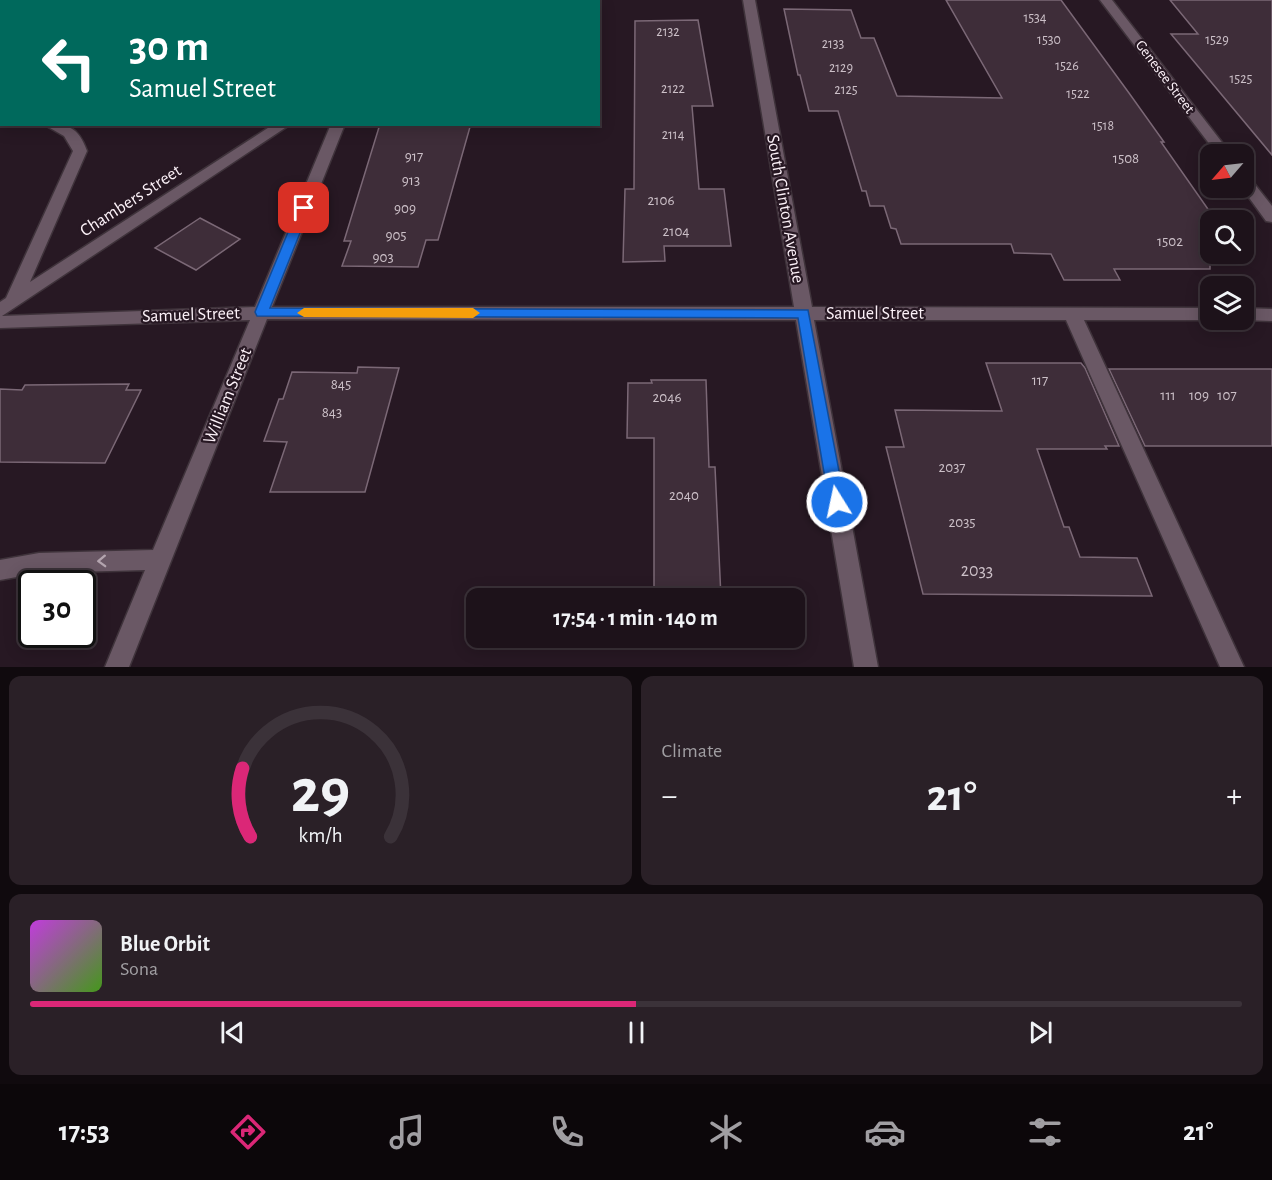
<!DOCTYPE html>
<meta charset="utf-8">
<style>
body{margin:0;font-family:"Alegreya Sans",sans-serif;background:#2a2027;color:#f1f3f6;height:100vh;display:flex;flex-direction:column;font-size:22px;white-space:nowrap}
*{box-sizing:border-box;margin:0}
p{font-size:20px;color:#a09ea2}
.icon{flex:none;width:33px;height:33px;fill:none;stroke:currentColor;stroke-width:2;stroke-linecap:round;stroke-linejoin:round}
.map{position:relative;height:667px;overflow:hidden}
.panel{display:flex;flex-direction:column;gap:9px;padding:9px;background:#100a0e;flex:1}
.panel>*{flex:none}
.top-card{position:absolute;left:0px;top:0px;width:600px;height:126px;box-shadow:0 3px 15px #0003,0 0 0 2px #3b3239;background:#00695c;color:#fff;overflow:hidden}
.needle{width:39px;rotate:242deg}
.fabs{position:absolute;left:1200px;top:144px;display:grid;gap:12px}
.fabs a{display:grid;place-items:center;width:54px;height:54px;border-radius:12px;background:#1d121a;box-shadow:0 3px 15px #0003,0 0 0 2px #3b3239;font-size:30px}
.speed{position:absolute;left:18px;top:570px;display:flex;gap:12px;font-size:30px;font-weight:700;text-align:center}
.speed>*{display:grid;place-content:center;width:78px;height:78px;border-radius:50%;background:#1d121a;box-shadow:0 3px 15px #0003,0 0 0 2px #3b3239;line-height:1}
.speed .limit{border:3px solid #111;border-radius:9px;background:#fff;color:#111}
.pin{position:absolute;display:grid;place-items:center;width:51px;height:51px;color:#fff;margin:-26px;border-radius:12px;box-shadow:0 3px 9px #0006}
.me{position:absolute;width:66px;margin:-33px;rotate:350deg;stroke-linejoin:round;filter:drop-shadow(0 0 4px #0008)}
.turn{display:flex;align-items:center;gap:21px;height:126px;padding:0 30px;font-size:27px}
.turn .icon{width:78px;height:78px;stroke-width:2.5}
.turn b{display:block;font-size:42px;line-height:51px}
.big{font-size:45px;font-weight:600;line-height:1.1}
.panel .widget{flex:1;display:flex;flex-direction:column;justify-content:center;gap:9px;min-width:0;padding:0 21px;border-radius:12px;background:#2a2027}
.panel .dial{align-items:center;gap:0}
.dial svg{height:156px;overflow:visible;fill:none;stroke:#3b3239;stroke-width:7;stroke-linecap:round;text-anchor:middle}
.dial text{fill:#f1f3f6;stroke:none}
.song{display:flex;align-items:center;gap:18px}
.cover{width:72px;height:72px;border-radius:9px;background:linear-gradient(135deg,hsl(290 70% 55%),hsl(100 70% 35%))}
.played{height:6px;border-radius:3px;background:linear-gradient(90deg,#db2777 50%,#3b3239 50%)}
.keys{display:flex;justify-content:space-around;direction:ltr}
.heat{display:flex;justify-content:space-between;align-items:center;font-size:33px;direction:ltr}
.panel .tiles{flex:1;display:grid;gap:9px;grid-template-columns:1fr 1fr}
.widget:last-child{grid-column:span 2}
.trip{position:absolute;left:466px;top:588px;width:339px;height:60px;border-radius:12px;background:#1d121a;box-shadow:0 3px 15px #0003,0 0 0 2px #3b3239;font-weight:600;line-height:60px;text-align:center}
.dock{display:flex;height:96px;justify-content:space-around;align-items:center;background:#0c070a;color:#a09ea2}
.dock .icon{width:42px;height:42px}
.dock .on{color:#db2777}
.dock b{font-size:27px;color:#f1f3f6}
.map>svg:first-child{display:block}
.building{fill:#3e2d39;stroke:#7b6876;stroke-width:1.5}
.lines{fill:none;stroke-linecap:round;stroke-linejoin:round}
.minor-casing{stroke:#3f333b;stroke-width:3}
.minor{fill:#6a5865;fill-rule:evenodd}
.oneway{stroke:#b3a4ae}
.route{fill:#1a73e8;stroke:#114b97;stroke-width:1.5}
.slow{fill:#f59e0b}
.labels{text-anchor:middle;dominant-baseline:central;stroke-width:4.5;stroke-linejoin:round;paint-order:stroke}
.far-number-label{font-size:14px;fill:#ccc0c8}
.far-street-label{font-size:15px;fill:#fcf1f8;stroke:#271823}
.number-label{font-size:15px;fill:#ccc0c8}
.street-label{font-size:18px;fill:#fcf1f8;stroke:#271823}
.near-number-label{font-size:18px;fill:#ccc0c8}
</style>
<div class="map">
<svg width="1272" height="667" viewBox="0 0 1272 667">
<rect width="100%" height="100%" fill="#271823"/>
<g class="building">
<path d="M946 0H1061L1129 93 1164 142H1161L1210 212V269H1114L1120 280H1064L1051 254 1014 253 1011 244H901L896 229 891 228 884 206H870L866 191H862L838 111H809L800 75H798L784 9 851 10 861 38H874L897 96 1002 98Z"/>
<path d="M1170 0H1272V155L1171 34H1198Z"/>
<path d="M698 20 713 106H692L699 189H724L731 246H664L665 261 623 262 625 189H634L635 21Z"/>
<path d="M380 124 470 127 438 240H426L418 267 342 266 351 241H344Z"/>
<path d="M200 218 240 239 196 270 155 248Z"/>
<path d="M986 363H1081L1085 368 1119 446H1105L1107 449H1037L1064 527H1069L1080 557 1137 558 1152 596 923 594 886 447H904L895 410 1002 411Z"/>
<path d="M358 367 399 368 365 492H270L287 442 264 441 279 399H283L292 372 357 373Z"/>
<path d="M1109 369H1272V446H1145Z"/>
<path d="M651 380H706L709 467H715L721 598H654V438H627L628 383H652Z"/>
<path d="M129 384 126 390H141L105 463 0 462V389L22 390 25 385Z"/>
<path d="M653 638H723V644L653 643Z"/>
</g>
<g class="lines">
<defs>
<g id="minor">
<path d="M41 0H53L39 2Z"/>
<path d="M383 0H395L382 2Z"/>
<path d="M469 0H481L467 2Z"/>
<path d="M743 0H755L812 307 1210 308V320H1212H1084L1244 667H1220L1066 320H814L878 667H854L796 320 267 319 129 667H105L145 570 39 573 0 580V560L39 553 153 550 250 320 0 328V302L6 298 73 151 64 136 43 124C68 124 78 126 87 151L30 282 274 124H291L2 316 255 307 331 124H345L272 307H794Z"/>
<path d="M1100 0H1112L1231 154H1217Z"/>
<path d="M2 41V50L0 51V42Z"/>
<path d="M0 117 2 124H5L0 125Z"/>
<path d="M1244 175 1249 177 1272 206V222L1266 221 1242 188Z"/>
<path d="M1244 308 1272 309V321L1242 320H1244Z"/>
</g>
</defs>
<use href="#minor" class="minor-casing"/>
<use href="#minor" class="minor"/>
</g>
<defs><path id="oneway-chevron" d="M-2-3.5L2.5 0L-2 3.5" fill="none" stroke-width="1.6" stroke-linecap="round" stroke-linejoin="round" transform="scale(1.5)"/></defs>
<use class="oneway" href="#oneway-chevron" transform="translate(102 561) rotate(178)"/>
<path class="route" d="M304 204 310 208 270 308 808 310 845 502 842 507 837 509 831 507 829 502 798 318 257 316 255 312 298 208Z"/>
<path class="slow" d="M304 308H473L480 313 473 318 304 317 297 313Z"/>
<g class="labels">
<g class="far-number-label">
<text x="1035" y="18">1534</text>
<text x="668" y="32">2132</text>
<text x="1049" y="40">1530</text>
<text x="1217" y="40">1529</text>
<text x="833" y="44">2133</text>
<text x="1067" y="66">1526</text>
<text x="841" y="68">2129</text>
<text x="1241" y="79">1525</text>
<text x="673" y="89">2122</text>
<text x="846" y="90">2125</text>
<text x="1078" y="94">1522</text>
<text x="1103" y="126">1518</text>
<text x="673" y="135">2114</text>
</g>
<g class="far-street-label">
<text transform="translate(1165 77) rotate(53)">Genesee Street</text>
</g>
<g class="number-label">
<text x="414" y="156">917</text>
<text x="1126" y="158">1508</text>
<text x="411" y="180">913</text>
<text x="661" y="200">2106</text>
<text x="405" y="208">909</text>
<text x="676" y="231">2104</text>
<text x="396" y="235">905</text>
<text x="1170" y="241">1502</text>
<text x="383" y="257">903</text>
<text x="1040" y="380">117</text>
<text x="341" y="384">845</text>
<text x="1168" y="395">111</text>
<text x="1199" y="395">109</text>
<text x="1227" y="395">107</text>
<text x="667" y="397">2046</text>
<text x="332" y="412">843</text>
<text x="952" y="467">2037</text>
<text x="684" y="495">2040</text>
<text x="962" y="522">2035</text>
</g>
<g class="street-label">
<text transform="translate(131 201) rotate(-33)">Chambers Street</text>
<text transform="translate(785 209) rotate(80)">South Clinton Avenue</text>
<text x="875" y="314">Samuel Street</text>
<text transform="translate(191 315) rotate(-2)">Samuel Street</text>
<text transform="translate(228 396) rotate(-68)">William Street</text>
</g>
<g class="near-number-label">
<text x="977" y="571">2033</text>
</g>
</g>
</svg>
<div class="fabs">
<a><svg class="needle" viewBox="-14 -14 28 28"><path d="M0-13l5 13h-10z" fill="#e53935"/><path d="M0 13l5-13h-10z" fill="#a09ea2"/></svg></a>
<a><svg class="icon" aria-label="search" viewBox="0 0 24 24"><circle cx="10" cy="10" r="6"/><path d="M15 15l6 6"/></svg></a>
<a><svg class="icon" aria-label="layers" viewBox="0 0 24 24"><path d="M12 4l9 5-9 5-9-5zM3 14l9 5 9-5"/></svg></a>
</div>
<div class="speed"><div class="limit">30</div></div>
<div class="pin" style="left:304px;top:208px;background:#d93025"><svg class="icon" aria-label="arrive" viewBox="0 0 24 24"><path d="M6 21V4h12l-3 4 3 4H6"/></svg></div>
<svg class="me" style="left:837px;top:502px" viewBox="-20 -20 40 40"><circle r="17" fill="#1a73e8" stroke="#fff" stroke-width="3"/><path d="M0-11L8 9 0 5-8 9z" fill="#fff"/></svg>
<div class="trip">17:54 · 1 min · 140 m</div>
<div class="top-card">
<div class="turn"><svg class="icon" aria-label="left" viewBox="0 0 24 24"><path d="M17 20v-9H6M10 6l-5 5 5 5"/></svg><div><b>30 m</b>Samuel Street</div></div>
</div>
</div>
<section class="panel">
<div class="tiles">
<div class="widget dial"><svg viewBox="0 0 100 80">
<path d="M14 69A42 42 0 1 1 86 69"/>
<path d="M14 69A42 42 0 0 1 10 34" stroke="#db2777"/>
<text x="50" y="56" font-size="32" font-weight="700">29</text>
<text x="50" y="72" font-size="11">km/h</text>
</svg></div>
<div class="widget"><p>Climate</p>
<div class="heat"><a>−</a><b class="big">21°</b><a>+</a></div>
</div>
<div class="widget">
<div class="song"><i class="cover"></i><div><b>Blue Orbit</b><p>Sona</p></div></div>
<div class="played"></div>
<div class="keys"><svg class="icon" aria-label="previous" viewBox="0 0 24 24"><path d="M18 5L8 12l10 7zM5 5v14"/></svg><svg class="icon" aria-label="pause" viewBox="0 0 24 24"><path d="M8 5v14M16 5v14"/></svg><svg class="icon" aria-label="next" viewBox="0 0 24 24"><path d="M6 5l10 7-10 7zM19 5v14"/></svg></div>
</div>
</div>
</section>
<nav class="dock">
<b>17:53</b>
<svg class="icon on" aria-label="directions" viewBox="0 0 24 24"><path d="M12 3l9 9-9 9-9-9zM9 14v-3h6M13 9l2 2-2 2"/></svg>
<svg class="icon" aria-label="music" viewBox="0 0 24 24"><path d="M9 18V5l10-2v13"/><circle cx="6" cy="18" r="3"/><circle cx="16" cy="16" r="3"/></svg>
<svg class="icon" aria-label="phone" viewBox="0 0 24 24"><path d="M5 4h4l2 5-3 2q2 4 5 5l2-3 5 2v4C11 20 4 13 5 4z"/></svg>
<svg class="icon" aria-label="climate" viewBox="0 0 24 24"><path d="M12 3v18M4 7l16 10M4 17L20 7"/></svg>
<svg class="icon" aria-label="car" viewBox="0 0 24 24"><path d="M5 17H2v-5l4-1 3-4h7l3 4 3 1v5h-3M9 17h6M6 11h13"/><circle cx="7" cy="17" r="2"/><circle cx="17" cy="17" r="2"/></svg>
<svg class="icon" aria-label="filters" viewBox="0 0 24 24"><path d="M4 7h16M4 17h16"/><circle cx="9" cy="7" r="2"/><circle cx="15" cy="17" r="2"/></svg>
<b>21°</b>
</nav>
